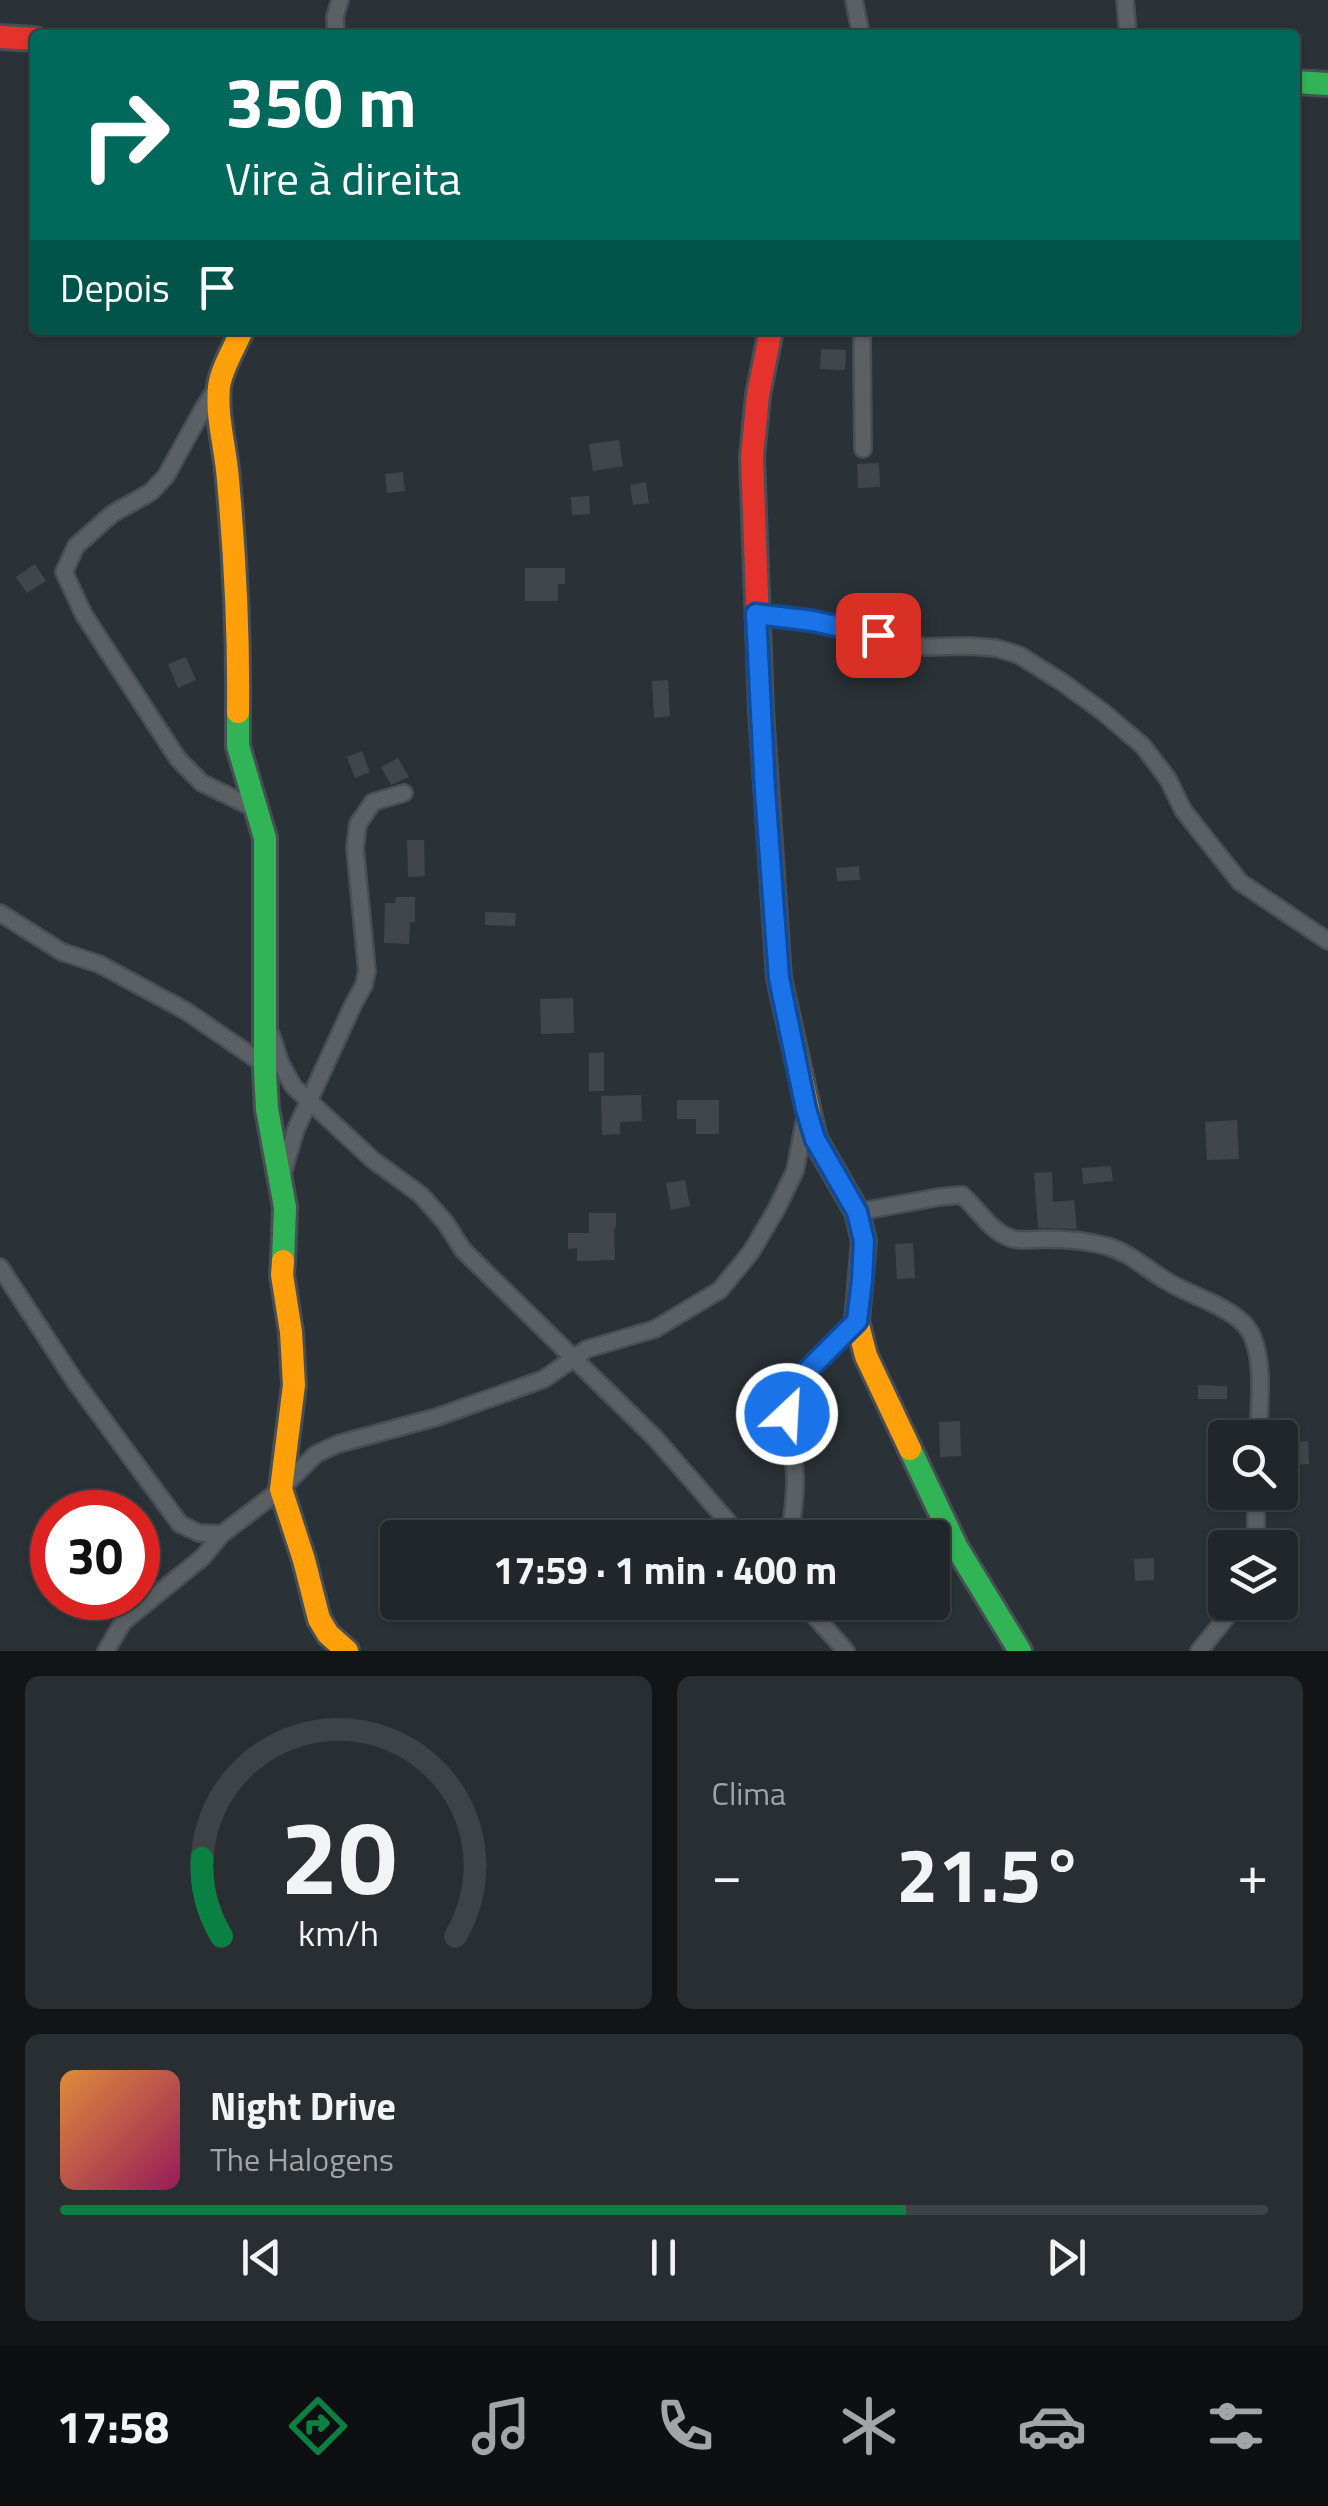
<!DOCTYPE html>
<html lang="pt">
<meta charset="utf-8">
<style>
body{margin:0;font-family:"Titillium Web",sans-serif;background:#282e31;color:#f1f3f6;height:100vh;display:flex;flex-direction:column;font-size:38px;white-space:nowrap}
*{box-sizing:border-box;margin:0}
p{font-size:32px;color:#a2a5a8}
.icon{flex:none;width:55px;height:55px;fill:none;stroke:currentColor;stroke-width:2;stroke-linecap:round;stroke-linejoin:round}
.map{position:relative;height:1651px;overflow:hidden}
.panel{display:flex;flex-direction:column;gap:25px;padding:25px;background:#121517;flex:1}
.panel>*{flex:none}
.top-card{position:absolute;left:30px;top:30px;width:1270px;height:305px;border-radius:10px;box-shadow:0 2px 8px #0004,0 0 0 2px #3d4346;background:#00695c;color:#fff;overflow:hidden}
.tools{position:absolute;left:1208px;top:1420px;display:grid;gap:20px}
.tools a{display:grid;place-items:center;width:90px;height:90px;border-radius:10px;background:#202629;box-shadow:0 2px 8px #0004,0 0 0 2px #3d4346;font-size:50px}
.speed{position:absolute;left:30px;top:1490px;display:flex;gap:20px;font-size:50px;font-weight:700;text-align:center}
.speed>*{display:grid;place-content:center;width:130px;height:130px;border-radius:50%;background:#202629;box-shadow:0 2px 8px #0004,0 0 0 2px #3d4346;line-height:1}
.speed .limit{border:15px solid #d22;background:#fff;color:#111}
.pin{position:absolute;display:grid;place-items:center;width:85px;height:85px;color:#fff;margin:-42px;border-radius:20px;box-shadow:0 5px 15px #0006}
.me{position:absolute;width:110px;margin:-55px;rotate:25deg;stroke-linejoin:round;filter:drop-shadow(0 0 8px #0008)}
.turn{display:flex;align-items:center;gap:35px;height:210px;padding:0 30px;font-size:45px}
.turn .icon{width:130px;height:130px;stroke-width:2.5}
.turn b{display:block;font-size:70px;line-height:85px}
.then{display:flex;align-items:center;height:95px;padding:0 30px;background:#0003;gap:20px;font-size:38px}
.big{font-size:75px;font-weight:700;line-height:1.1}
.panel .tile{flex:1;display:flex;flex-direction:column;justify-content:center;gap:15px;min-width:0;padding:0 35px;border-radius:15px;background:#282e31}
.panel .dial{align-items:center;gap:0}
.dial svg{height:260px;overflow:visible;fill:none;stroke:#3d4346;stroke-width:7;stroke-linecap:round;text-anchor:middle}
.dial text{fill:#f1f3f6;stroke:none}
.song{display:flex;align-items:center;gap:30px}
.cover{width:120px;height:120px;border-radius:15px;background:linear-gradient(135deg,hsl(30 70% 55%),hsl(330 70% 35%))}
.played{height:10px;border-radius:5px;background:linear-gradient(90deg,#0b8043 70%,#3d4346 70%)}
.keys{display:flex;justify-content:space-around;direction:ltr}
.heat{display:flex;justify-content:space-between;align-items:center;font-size:55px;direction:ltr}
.panel .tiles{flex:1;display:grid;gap:25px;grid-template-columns:1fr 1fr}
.tile:last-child{grid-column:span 2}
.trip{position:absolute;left:380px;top:1520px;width:570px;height:100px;border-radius:10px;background:#202629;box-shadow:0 2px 8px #0004,0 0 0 2px #3d4346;font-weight:700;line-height:100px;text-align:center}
.dock{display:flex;height:160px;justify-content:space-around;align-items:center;background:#0d0f10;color:#a2a5a8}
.dock .icon{width:70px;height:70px}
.dock .on{color:#0b8043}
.dock b{font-size:45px;color:#f1f3f6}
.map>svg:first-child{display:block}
.building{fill:#40464b}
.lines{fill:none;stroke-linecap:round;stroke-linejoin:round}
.street-casing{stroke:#484f54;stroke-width:20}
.fast-casing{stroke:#484f54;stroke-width:28}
.slow-casing{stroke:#484f54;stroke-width:28}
.jam-casing{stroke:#484f54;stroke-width:28}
.street{stroke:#5b6065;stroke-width:15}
.fast{stroke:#30b455;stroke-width:22}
.slow{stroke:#ff9f0a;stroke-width:22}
.jam{stroke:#e5322d;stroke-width:22}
.route-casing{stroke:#114b97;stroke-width:25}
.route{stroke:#1a73e8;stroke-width:18}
</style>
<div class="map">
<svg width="1328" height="1651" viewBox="0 0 1328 1651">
<rect width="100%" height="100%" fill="#2b3237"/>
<g class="building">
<path d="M821 349 846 350 845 370 820 369Z"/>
<path d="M619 440 623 466 593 471 589 444Z"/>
<path d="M879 463 880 487 858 488 857 464Z"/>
<path d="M403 472 405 491 387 493 385 474Z"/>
<path d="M646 482 649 503 633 505 630 485Z"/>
<path d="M589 496 590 514 572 515 571 497Z"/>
<path d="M35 564 46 581 27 593 16 577Z"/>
<path d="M525 568H565V584H558V601H525Z"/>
<path d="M186 657 196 680 178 688 168 664Z"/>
<path d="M668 680 670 716 654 718 652 681Z"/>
<path d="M362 751 370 772 355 778 347 757Z"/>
<path d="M398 758 409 777 391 785 381 767Z"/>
<path d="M407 840H424L425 876 408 877Z"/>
<path d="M859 866 860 880 837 881 836 868Z"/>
<path d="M396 897H415V922H410L409 944 384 943 385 903H395Z"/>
<path d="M485 912 516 913 515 926 485 925Z"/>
<path d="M573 998 574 1033 541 1034 540 999Z"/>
<path d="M604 1052V1091H589V1053Z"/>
<path d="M641 1095 642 1121 620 1122V1134L602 1135 601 1096Z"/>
<path d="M677 1100H719V1134H696V1119H677Z"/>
<path d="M1237 1120 1239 1159 1207 1160 1205 1122Z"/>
<path d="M1111 1166 1113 1181 1083 1184 1082 1168Z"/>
<path d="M1052 1172 1053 1202 1074 1200 1077 1229 1038 1228 1034 1173Z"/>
<path d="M685 1180 690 1206 671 1210 666 1183Z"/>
<path d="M589 1213H616V1228H614L615 1260 577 1261V1248L568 1249V1233H589Z"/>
<path d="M913 1243 915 1278 897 1279 895 1244Z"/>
<path d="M1198 1385 1227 1386V1399H1198Z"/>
<path d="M960 1421 961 1456 940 1457 939 1422Z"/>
<path d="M1308 1441 1309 1464 1284 1465 1283 1443Z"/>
<path d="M1154 1558V1580L1135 1581 1134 1559Z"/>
</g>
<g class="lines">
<defs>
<g id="street">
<path d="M854 0 861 35"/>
<path d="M1125 0 1128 35"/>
<path d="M336 35 335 17 340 0"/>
<path d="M862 330 863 449"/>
<path d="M219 384 203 409 166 476 151 492 112 514 76 546 64 572 84 615 178 759 202 783 258 810"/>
<path d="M756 614 813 621 925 647 969 646 996 648 1019 655 1062 682 1103 712 1143 746 1168 779 1183 810 1240 882 1328 941"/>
<path d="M0 913 62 952 99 964 186 1011 265 1065"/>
<path d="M271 1034 280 1062 293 1086 373 1160 421 1195 445 1222 463 1250 655 1438 742 1538"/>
<path d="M282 1176 296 1129 353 1005 364 985 367 971 355 848 358 824 373 802 404 793"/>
<path d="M857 1212 939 1197 962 1195C978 1209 993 1235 1014 1239 1024 1241 1035 1239 1045 1239 1066 1239 1085 1240 1106 1246 1129 1252 1145 1268 1165 1280 1189 1295 1218 1302 1240 1320 1246 1325 1250 1331 1253 1338 1265 1368 1258 1406 1259 1438"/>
<path d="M0 1267 74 1380 180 1524 199 1533 222 1534"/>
<path d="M790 1538C792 1517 796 1495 795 1475 793 1437 776 1414 802 1377 816 1356 839 1339 857 1321"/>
<path d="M1256 1548V1492"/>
<path d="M802 1602 846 1651"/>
<path d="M106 1651 123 1622 203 1557 222 1534 281 1489 316 1454 338 1444 437 1417 544 1379 587 1349 655 1329 720 1290 751 1252 776 1210 795 1171 805 1118"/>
<path d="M1199 1651 1239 1602"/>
</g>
<g id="fast">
<path d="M1295 82 1328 84"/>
<path d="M238 712V746L265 838V1072L267 1109 285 1207 283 1261"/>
<path d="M910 1449 957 1548 1020 1651"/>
</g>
<g id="slow">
<path d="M238 712C239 635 235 557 228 480 226 449 216 419 219 387 221 369 235 347 242 330"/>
<path d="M783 996 815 1139 857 1212 864 1241 857 1321 866 1356 910 1449"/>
<path d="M283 1261 282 1275 291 1332 294 1385 281 1489 304 1560 319 1619 328 1634 347 1651"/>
</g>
<g id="jam">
<path d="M0 37 35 39"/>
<path d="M771 330 758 395 752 457 761 710 779 978 783 996"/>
</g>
</defs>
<use href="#street" class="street-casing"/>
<use href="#fast" class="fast-casing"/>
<use href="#slow" class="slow-casing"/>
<use href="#jam" class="jam-casing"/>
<use href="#street" class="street"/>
<use href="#fast" class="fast"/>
<use href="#slow" class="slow"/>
<use href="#jam" class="jam"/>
</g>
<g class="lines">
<defs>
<path id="route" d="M787 1414 792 1394 803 1375 857 1321 862 1280 864 1241 857 1212 815 1139 806 1109 779 978 765 790 756 614 813 621 878 635"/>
</defs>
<use href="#route" class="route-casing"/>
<use href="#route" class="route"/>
</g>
</svg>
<div class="tools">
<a><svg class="icon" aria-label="search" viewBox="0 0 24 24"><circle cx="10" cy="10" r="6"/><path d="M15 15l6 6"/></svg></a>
<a><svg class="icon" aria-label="layers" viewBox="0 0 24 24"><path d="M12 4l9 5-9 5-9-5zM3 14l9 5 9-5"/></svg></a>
</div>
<div class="speed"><div class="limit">30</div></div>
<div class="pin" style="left:878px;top:635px;background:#d93025"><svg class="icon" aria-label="arrive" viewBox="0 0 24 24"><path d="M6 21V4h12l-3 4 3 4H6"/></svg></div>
<svg class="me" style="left:787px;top:1414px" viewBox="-20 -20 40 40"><circle r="17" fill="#1a73e8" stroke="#fff" stroke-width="3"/><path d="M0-11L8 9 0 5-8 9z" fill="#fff"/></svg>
<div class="trip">17:59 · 1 min · 400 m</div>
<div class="top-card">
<div class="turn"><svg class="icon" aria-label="right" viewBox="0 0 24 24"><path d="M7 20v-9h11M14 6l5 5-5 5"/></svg><div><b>350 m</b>Vire à direita</div></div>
<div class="then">Depois<svg class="icon" aria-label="arrive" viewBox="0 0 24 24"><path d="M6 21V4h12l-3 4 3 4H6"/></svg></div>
</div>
</div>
<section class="panel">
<div class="tiles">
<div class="tile dial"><svg viewBox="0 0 100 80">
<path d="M14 69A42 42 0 1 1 86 69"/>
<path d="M14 69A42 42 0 0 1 8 45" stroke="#0b8043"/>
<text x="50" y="56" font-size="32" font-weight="700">20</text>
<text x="50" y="72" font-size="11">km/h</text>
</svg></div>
<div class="tile"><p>Clima</p>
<div class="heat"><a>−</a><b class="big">21.5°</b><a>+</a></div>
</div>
<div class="tile">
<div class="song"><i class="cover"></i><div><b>Night Drive</b><p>The Halogens</p></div></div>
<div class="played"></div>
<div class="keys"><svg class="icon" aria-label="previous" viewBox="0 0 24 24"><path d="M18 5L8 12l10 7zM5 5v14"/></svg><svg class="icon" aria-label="pause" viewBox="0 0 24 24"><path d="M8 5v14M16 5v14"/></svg><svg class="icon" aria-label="next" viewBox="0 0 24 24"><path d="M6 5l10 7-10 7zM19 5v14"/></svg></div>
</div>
</div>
</section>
<nav class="dock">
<b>17:58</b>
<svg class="icon on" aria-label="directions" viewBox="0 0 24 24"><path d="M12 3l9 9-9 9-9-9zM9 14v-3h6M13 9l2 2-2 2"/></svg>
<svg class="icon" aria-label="music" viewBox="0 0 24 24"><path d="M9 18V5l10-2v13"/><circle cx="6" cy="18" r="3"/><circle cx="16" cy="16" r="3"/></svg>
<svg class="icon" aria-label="phone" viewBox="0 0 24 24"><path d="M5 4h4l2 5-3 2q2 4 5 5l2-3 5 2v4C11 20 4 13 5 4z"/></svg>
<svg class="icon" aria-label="climate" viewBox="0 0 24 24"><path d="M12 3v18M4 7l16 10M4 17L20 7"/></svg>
<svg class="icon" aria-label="car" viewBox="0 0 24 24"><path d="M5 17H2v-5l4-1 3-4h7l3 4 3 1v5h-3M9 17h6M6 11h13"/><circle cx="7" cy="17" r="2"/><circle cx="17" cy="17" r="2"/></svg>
<svg class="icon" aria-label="filters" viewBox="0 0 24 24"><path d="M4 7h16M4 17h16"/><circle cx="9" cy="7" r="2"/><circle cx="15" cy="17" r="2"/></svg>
</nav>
